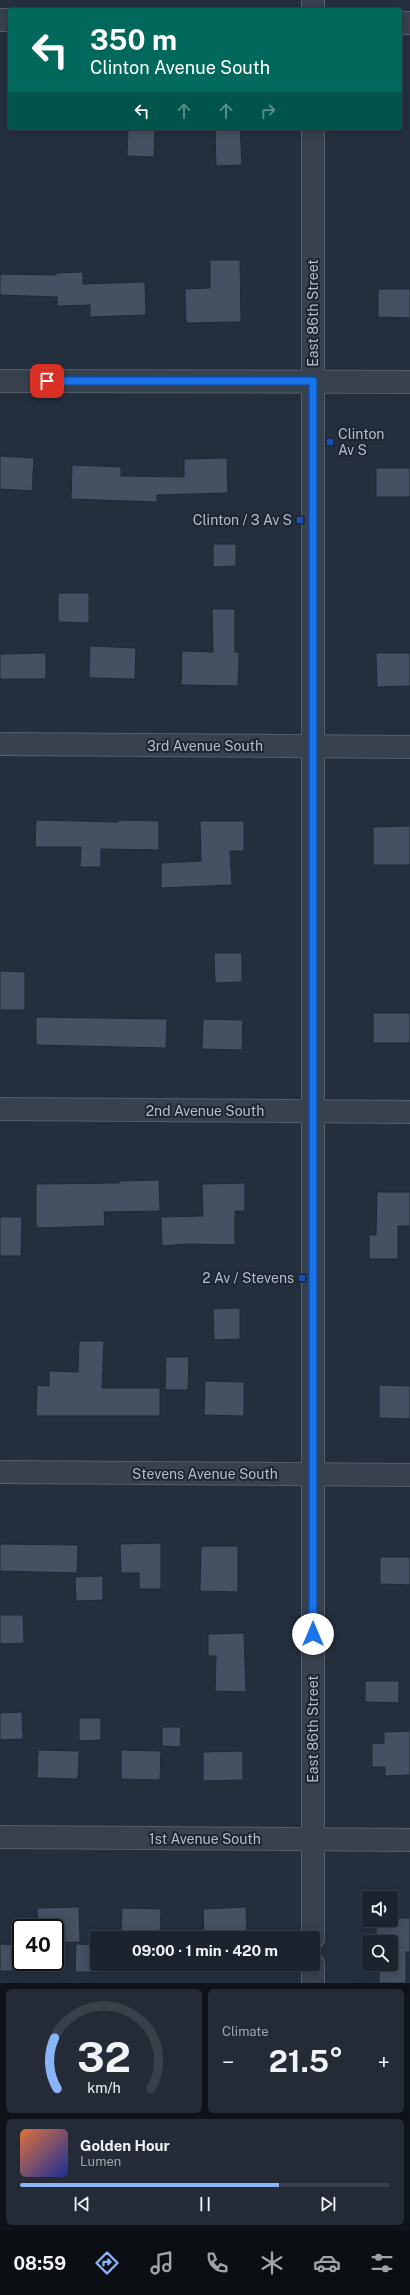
<!DOCTYPE html>
<meta charset="utf-8">
<style>
body{margin:0;font-family:"Public Sans",sans-serif;background:#242b36;color:#f1f3f6;height:100vh;display:flex;flex-direction:column;font-size:15px;white-space:nowrap}
*{box-sizing:border-box;margin:0}
p{font-size:13px;color:#a0a4aa}
.icon{flex:none;width:22px;height:22px;fill:none;stroke:currentColor;stroke-width:2;stroke-linecap:round;stroke-linejoin:round}
.map{position:relative;height:1983px;overflow:hidden}
.sheet{display:flex;flex-direction:column;gap:6px;padding:6px;background:#0f1319;flex:1}
.sheet>*{flex:none}
.top-card{position:absolute;left:8px;top:8px;width:394px;height:122px;border-radius:4px;box-shadow:0 2px 10px #0003,0 0 0 1px #39404a;background:#00695c;color:#fff;overflow:hidden}
.tools{position:absolute;left:362px;top:1891px;display:grid;gap:8px}
.tools a{display:grid;place-items:center;width:36px;height:36px;border-radius:4px;background:#1b232e;box-shadow:0 2px 10px #0003,0 0 0 1px #39404a;font-size:20px}
.speed{position:absolute;left:12px;top:1919px;display:flex;gap:8px;font-size:20px;font-weight:700;text-align:center}
.speed>*{display:grid;place-content:center;width:52px;height:52px;border-radius:50%;background:#1b232e;box-shadow:0 2px 10px #0003,0 0 0 1px #39404a;line-height:1}
.speed .limit{border:2px solid #111;border-radius:6px;background:#fff;color:#111}
.pin{position:absolute;display:grid;place-items:center;width:34px;height:34px;color:#fff;margin:-17px;border-radius:8px;box-shadow:0 2px 6px #0006}
.me{position:absolute;width:44px;margin:-22px;rotate:0deg;stroke-linejoin:round;filter:drop-shadow(0 0 3px #0008)}
.turn{display:flex;align-items:center;gap:14px;height:84px;padding:0 16px;font-size:18px}
.turn .icon{width:52px;height:52px;stroke-width:2.5}
.turn b{display:block;font-size:28px;line-height:34px}
.lanes{display:flex;align-items:center;height:38px;padding:0 16px;background:#0003;justify-content:center;gap:20px;direction:ltr}
.lanes .off{opacity:.35}
.big{font-size:30px;font-weight:700;line-height:1.1}
.sheet .tile{flex:1;display:flex;flex-direction:column;justify-content:center;gap:6px;min-width:0;padding:0 14px;border-radius:6px;background:#242b36}
.sheet .dial{align-items:center;gap:0}
.dial svg{height:104px;overflow:visible;fill:none;stroke:#39404a;stroke-width:7;stroke-linecap:round;text-anchor:middle}
.dial text{fill:#f1f3f6;stroke:none}
.song{display:flex;align-items:center;gap:12px}
.cover{width:48px;height:48px;border-radius:6px;background:linear-gradient(135deg,hsl(20 70% 55%),hsl(230 70% 35%))}
.played{height:4px;border-radius:2px;background:linear-gradient(90deg,#8ab4f8 70%,#39404a 70%)}
.keys{display:flex;justify-content:space-around;direction:ltr}
.heat{display:flex;justify-content:space-between;align-items:center;font-size:22px;direction:ltr}
.sheet .tiles{flex:1;display:grid;gap:6px;grid-template-columns:1fr 1fr}
.tile:last-child{grid-column:span 2}
.trip{position:absolute;left:90px;top:1931px;width:230px;height:40px;border-radius:4px;background:#1b232e;box-shadow:0 2px 10px #0003,0 0 0 1px #39404a;font-weight:700;line-height:40px;text-align:center}
.dock{display:flex;height:64px;justify-content:space-around;align-items:center;background:#0b0e12;color:#a0a4aa}
.dock .icon{width:28px;height:28px}
.dock .selected{color:#8ab4f8}
.dock b{font-size:18px;color:#f1f3f6}
.map>svg:first-child{display:block}
.building{fill:#455162;stroke:#1f2835}
.lines{fill:none;stroke-linecap:round;stroke-linejoin:round}
.minor-casing{stroke:#565f6c;stroke-width:24}
.minor{stroke:#38414e;stroke-width:22}
.route-casing{stroke:#114b97;stroke-width:10}
.route{stroke:#1a73e8;stroke-width:7}
.transit-dot{fill:#1a4fb4;stroke:#1d2633;stroke-width:1.5}
.labels{text-anchor:middle;dominant-baseline:central;stroke-width:4;stroke-linejoin:round;paint-order:stroke}
.street-label{font-size:14px;fill:#b4bcc9;stroke:#1d2633}
.poi-label{font-size:14px;fill:#b4bcc9;stroke:#1d2633;text-anchor:end}
</style>
<div class="map">
<svg width="410" height="1983" viewBox="0 0 410 1983">
<rect width="100%" height="100%" fill="#242f3e"/>
<g class="building">
<path d="M215 128H240L242 165 216 166Z"/>
<path d="M128 129 155 130 154 157 127 156Z"/>
<path d="M210 260H240L241 322 186 323 185 289 210 288Z"/>
<path d="M83 272V284L145 282 146 315 90 317V305L57 306V297L0 295V274L56 275V273Z"/>
<path d="M378 289H410V318L378 317Z"/>
<path d="M0 456 34 458 32 491 0 489Z"/>
<path d="M227 458 228 493 157 495V502L71 499 72 465 121 467V476L184 477V459Z"/>
<rect x="376" y="468" width="34" height="29"/>
<path d="M213 544H236V566L213 567Z"/>
<path d="M58 593H89V623L58 622Z"/>
<path d="M212 609H235V652H239L238 686 181 685 182 651 213 652Z"/>
<path d="M90 646 136 648 135 679 89 678Z"/>
<path d="M46 653V679H0V654Z"/>
<path d="M376 653H410V686L377 687Z"/>
<path d="M36 820 118 822V820L159 821V850L101 849V867H80L81 847H35Z"/>
<path d="M200 821H244V851H230L232 885 161 888V863L201 861Z"/>
<path d="M410 826V865H373V827Z"/>
<path d="M214 953H242V982L215 983Z"/>
<path d="M0 971 25 972V1010H0Z"/>
<rect x="373" y="1013" width="37" height="30"/>
<path d="M36 1017 167 1019 166 1048 36 1045Z"/>
<path d="M203 1019 243 1020 242 1050 202 1049Z"/>
<path d="M159 1180 160 1211 104 1212 105 1226 36 1228V1184L119 1183V1181Z"/>
<path d="M245 1183V1211H235V1245L187 1244 162 1246 161 1217 203 1216 202 1184Z"/>
<path d="M377 1192H410V1226H398V1259H369V1235H376Z"/>
<path d="M0 1217H22L21 1256H0Z"/>
<path d="M240 1308V1339L214 1340 213 1309Z"/>
<path d="M79 1341H104L102 1388H160V1416H36L37 1385 49 1386V1371L78 1372Z"/>
<path d="M166 1357H189L188 1390H165Z"/>
<path d="M205 1381 244 1382V1416L204 1415Z"/>
<path d="M379 1385 410 1386V1419L379 1418Z"/>
<path d="M161 1543V1589H139V1573H121L120 1544Z"/>
<path d="M0 1544 78 1545 77 1573 0 1571Z"/>
<path d="M201 1546H238V1592L200 1591Z"/>
<path d="M380 1557H410V1585L380 1584Z"/>
<path d="M103 1576V1600L76 1601 75 1577Z"/>
<path d="M0 1615H23L24 1643 0 1644Z"/>
<path d="M244 1633 246 1692 215 1691 216 1656H208V1634Z"/>
<path d="M365 1681H399V1703L365 1702Z"/>
<path d="M22 1712 23 1739 0 1740V1713Z"/>
<path d="M79 1718H101V1740L79 1741Z"/>
<path d="M162 1727H181L180 1747 162 1746Z"/>
<path d="M410 1731V1775L385 1776V1767H372V1744L384 1743V1732Z"/>
<path d="M38 1750 79 1751 78 1779 37 1778Z"/>
<path d="M121 1750 161 1751 160 1780 121 1779Z"/>
<path d="M243 1751V1780L203 1781V1752Z"/>
<path d="M79 1907 80 1942 55 1943V1928H38L37 1908Z"/>
<path d="M246 1907 247 1937 204 1938 203 1909Z"/>
<path d="M122 1908 161 1909 160 1937 121 1935Z"/>
<path d="M391 1918H410V1952H406V1983H379V1964H391V1942H376V1920H391Z"/>
<path d="M0 1944 21 1945V1962H24V1971H0Z"/>
<path d="M76 1944 97 1945V1964H103V1972H75Z"/>
</g>
<g class="lines">
<defs>
<g id="minor">
<path d="M313 0V10"/>
<path d="M0 20H10"/>
<path d="M400 23H410"/>
<path d="M313 128V1938"/>
<path d="M0 381 410 382"/>
<path d="M0 744 410 747"/>
<path d="M0 1109 410 1112"/>
<path d="M0 1472 410 1475"/>
<path d="M0 1837 410 1840"/>
<path d="M313 1964V1983"/>
</g>
</defs>
<use href="#minor" class="minor-casing"/>
<use href="#minor" class="minor"/>
</g>
<g class="lines">
<defs>
<path id="route" d="M47 381H313V1634"/>
</defs>
<use href="#route" class="route-casing"/>
<use href="#route" class="route"/>
</g>
<g class="transit-dot">
<rect x="326" y="438" width="8" height="8" rx="2"/>
<rect x="296" y="516" width="8" height="8" rx="2"/>
<rect x="298" y="1274" width="8" height="8" rx="2"/>
</g>
<g class="labels">
<g class="street-label">
<text transform="translate(313 313) rotate(-90)">East 86th Street</text>
<text x="205" y="746">3rd Avenue South</text>
<text x="205" y="1111">2nd Avenue South</text>
<text x="205" y="1474">Stevens Avenue South</text>
<text transform="translate(313 1729) rotate(-90)">East 86th Street</text>
<text x="205" y="1839">1st Avenue South</text>
</g>
<g class="poi-label">
<text x="338" y="434" text-anchor="start">Clinton<tspan x="338" dy="16">Av S</tspan></text>
<text x="292" y="520">Clinton / 3 Av S</text>
<text x="294" y="1278">2 Av / Stevens</text>
</g>
</g>
</svg>
<div class="tools">
<a><svg class="icon" aria-label="sound" viewBox="0 0 24 24"><path d="M4 9h4l5-4v14l-5-4H4zM17 9q2 3 0 6"/></svg></a>
<a><svg class="icon" aria-label="search" viewBox="0 0 24 24"><circle cx="10" cy="10" r="6"/><path d="M15 15l6 6"/></svg></a>
</div>
<div class="speed"><div class="limit">40</div></div>
<div class="pin" style="left:47px;top:381px;background:#d93025"><svg class="icon" aria-label="arrive" viewBox="0 0 24 24"><path d="M6 21V4h12l-3 4 3 4H6"/></svg></div>
<svg class="me" style="left:313px;top:1634px" viewBox="-20 -20 40 40"><circle r="19" fill="#fff"/><path d="M0-13L10 11 0 6-10 11z" fill="#1a73e8"/></svg>
<div class="trip">09:00 · 1 min · 420 m</div>
<div class="top-card">
<div class="turn"><svg class="icon" aria-label="left" viewBox="0 0 24 24"><path d="M17 20v-9H6M10 6l-5 5 5 5"/></svg><div><b>350 m</b>Clinton Avenue South</div></div>
<div class="lanes"><svg class="icon" aria-label="left" viewBox="0 0 24 24"><path d="M17 20v-9H6M10 6l-5 5 5 5"/></svg><svg class="icon off" aria-label="ahead" viewBox="0 0 24 24"><path d="M12 20V5M6 11l6-6 6 6"/></svg><svg class="icon off" aria-label="ahead" viewBox="0 0 24 24"><path d="M12 20V5M6 11l6-6 6 6"/></svg><svg class="icon off" aria-label="right" viewBox="0 0 24 24"><path d="M7 20v-9h11M14 6l5 5-5 5"/></svg></div>
</div>
</div>
<section class="sheet">
<div class="tiles">
<div class="tile dial"><svg viewBox="0 0 100 80">
<path d="M14 69A42 42 0 1 1 86 69"/>
<path d="M14 69A42 42 0 0 1 12 30" stroke="#8ab4f8"/>
<text x="50" y="56" font-size="32" font-weight="700">32</text>
<text x="50" y="72" font-size="11">km/h</text>
</svg></div>
<div class="tile"><p>Climate</p>
<div class="heat"><a>−</a><b class="big">21.5°</b><a>+</a></div>
</div>
<div class="tile">
<div class="song"><i class="cover"></i><div><b>Golden Hour</b><p>Lumen</p></div></div>
<div class="played"></div>
<div class="keys"><svg class="icon" aria-label="previous" viewBox="0 0 24 24"><path d="M18 5L8 12l10 7zM5 5v14"/></svg><svg class="icon" aria-label="pause" viewBox="0 0 24 24"><path d="M8 5v14M16 5v14"/></svg><svg class="icon" aria-label="next" viewBox="0 0 24 24"><path d="M6 5l10 7-10 7zM19 5v14"/></svg></div>
</div>
</div>
</section>
<nav class="dock">
<b>08:59</b>
<svg class="icon selected" aria-label="directions" viewBox="0 0 24 24"><path d="M12 3l9 9-9 9-9-9zM9 14v-3h6M13 9l2 2-2 2"/></svg>
<svg class="icon" aria-label="music" viewBox="0 0 24 24"><path d="M9 18V5l10-2v13"/><circle cx="6" cy="18" r="3"/><circle cx="16" cy="16" r="3"/></svg>
<svg class="icon" aria-label="phone" viewBox="0 0 24 24"><path d="M5 4h4l2 5-3 2q2 4 5 5l2-3 5 2v4C11 20 4 13 5 4z"/></svg>
<svg class="icon" aria-label="climate" viewBox="0 0 24 24"><path d="M12 3v18M4 7l16 10M4 17L20 7"/></svg>
<svg class="icon" aria-label="car" viewBox="0 0 24 24"><path d="M5 17H2v-5l4-1 3-4h7l3 4 3 1v5h-3M9 17h6M6 11h13"/><circle cx="7" cy="17" r="2"/><circle cx="17" cy="17" r="2"/></svg>
<svg class="icon" aria-label="filters" viewBox="0 0 24 24"><path d="M4 7h16M4 17h16"/><circle cx="9" cy="7" r="2"/><circle cx="15" cy="17" r="2"/></svg>
</nav>
